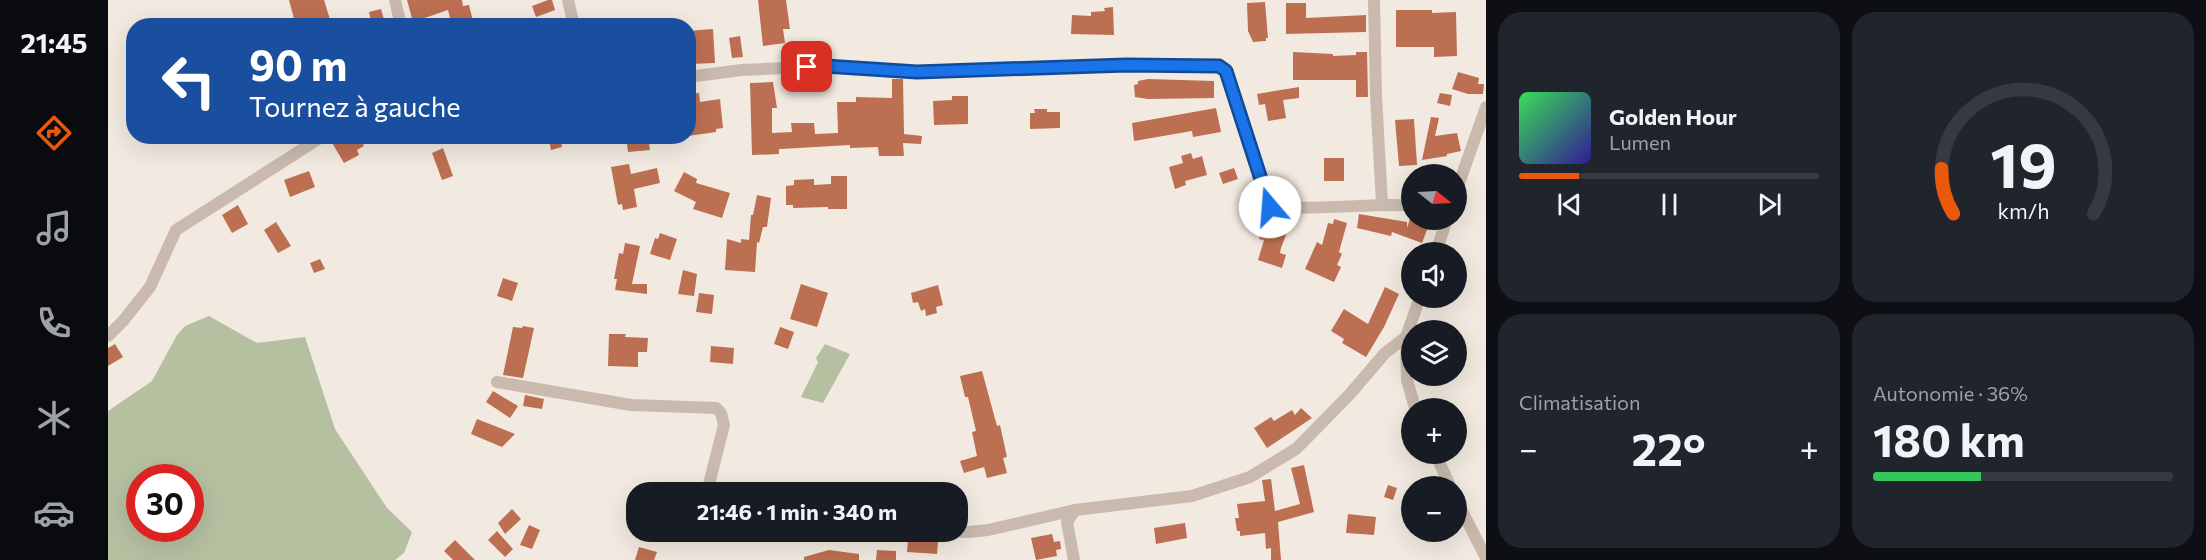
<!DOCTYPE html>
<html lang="fr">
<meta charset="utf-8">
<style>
body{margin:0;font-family:Commissioner,sans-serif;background:#20242c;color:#f1f3f6;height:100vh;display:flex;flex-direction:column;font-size:22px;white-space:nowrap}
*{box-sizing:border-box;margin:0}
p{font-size:20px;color:#9ea1a6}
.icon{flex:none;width:33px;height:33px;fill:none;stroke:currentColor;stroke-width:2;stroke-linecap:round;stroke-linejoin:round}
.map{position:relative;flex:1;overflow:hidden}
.drawer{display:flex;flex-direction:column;gap:12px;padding:12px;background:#0d0f14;width:720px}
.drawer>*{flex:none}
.top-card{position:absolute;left:18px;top:18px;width:570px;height:126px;border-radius:24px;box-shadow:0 6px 24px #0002;background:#1a4fa0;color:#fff;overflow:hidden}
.needle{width:39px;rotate:108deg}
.buttons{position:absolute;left:1293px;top:164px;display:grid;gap:12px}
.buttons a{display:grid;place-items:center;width:66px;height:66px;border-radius:50%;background:#171b24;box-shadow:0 6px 24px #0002;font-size:30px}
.speed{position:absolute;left:18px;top:464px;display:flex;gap:12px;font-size:30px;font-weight:700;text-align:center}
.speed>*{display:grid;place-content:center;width:78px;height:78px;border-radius:50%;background:#171b24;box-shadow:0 6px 24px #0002;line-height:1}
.speed .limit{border:9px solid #d22;background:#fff;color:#111}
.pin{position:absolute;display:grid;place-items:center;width:51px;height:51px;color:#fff;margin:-26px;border-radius:12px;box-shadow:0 3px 9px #0006}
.me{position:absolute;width:66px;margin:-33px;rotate:342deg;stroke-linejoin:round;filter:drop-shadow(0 0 4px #0008)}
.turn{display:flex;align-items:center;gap:21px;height:126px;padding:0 24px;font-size:27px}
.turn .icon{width:78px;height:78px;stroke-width:2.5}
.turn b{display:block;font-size:42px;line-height:51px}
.big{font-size:45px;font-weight:700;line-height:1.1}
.drawer .card{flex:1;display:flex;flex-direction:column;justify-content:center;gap:9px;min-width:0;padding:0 21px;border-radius:24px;background:#20242c}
.drawer .dial{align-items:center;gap:0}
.dial svg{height:156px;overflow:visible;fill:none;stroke:#363941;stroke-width:7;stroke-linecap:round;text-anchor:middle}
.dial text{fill:#f1f3f6;stroke:none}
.song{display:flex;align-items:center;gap:18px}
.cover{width:72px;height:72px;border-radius:9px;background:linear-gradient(135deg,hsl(130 70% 55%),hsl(250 70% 35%))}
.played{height:6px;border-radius:3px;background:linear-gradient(90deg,#ea580c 20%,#363941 20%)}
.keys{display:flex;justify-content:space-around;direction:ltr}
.heat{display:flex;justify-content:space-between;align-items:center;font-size:33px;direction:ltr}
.charge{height:9px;border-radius:4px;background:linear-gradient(90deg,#34c759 36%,#363941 0)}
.drawer .tiles{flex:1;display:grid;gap:12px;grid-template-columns:repeat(2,1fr)}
.trip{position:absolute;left:518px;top:482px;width:342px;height:60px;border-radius:24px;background:#171b24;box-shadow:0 6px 24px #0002;font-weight:700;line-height:60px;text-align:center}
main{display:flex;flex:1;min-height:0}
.menu{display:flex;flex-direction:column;width:108px;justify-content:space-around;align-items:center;background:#090b0e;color:#9ea1a6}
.menu .icon{width:42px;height:42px}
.menu .current{color:#ea580c}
.menu b{font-size:27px;color:#f1f3f6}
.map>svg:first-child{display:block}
.green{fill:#b5c0a1;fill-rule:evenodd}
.building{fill:#bd6f52}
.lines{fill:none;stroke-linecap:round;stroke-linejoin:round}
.street{stroke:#c9baad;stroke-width:12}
.route-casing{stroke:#114b97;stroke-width:15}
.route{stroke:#1a73e8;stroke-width:10}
</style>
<main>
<nav class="menu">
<b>21:45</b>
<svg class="icon current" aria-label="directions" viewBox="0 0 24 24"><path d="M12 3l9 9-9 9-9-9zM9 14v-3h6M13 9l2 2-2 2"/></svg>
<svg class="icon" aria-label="music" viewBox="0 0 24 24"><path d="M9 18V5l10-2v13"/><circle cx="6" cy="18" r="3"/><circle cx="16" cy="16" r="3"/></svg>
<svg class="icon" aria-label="phone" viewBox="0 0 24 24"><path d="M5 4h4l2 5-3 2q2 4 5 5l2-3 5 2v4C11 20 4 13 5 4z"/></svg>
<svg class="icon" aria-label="climate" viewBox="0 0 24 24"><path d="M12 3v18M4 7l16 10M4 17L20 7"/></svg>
<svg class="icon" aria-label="car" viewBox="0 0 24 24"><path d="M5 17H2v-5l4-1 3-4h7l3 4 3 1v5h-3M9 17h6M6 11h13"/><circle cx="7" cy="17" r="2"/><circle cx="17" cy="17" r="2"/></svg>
</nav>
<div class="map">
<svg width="1378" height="560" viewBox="0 0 1378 560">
<rect width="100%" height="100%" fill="#f2eae0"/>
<g class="green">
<path d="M101 316 149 343 197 337 227 429 279 508 304 532 296 553 287 560H0V411L44 381 69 335 77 326ZM32 477H82V528H32Z"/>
<path d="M717 344 742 354 715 403 693 397 710 362 708 358Z"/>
</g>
<g class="building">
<path d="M181 0H216L224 26H188Z"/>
<path d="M299 0H354L355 6 361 5 365 21 344 26 340 10 305 22Z"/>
<path d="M440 0H444L447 10 428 17 424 6Z"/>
<path d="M650 0H678L682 29H675L677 43 655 46Z"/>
<path d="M1157 2 1160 38H1158V41L1145 42 1140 31 1139 3Z"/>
<path d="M1178 3H1198V18L1258 15V32L1178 34Z"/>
<path d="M1005 7 1006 35 963 34 964 15 983 16V12L997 11 996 8Z"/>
<path d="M273 9 277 23 264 26 261 12Z"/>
<path d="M1288 10H1324V13L1348 12 1349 56 1326 57V47H1288Z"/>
<path d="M605 29 607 63 581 64 580 31Z"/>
<path d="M632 36 635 57 624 58 621 38Z"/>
<path d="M1185 52 1225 54V56L1248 55V52H1259L1260 97H1248V80H1185Z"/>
<path d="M1350 72 1371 78 1370 84H1376L1375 94H1360L1344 89Z"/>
<path d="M705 79 714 80V89H705Z"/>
<path d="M784 79H795L796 134 814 136 813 144 795 143 796 156H771L770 147 742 148V145L673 149H671V154L644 155 642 83 665 82 669 108H664V133L684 132 683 123H706L707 134 730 133 729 102H748V97L784 98Z"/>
<path d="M1040 79 1106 81V98L1040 99 1027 97 1026 85 1030 84V81Z"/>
<path d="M1191 87V98L1175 100 1178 118 1160 121 1157 104 1151 105 1149 94Z"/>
<path d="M591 93 592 102 612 99 615 128 608 129V132L580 136V94Z"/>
<path d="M1332 93 1344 95 1342 106 1329 103Z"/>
<path d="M844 96H860V124L826 125 825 101 844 100Z"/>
<path d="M1108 108 1113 132 1085 137 1084 131 1026 141 1024 123Z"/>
<path d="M926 109H939V112H952V128L922 129V113H927Z"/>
<path d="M1323 117 1331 118 1327 136 1349 133 1353 151 1339 154V156L1314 160Z"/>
<path d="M1306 119 1309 165 1291 166 1287 120Z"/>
<path d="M230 136H251L256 146 249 150 251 155 236 163 223 141Z"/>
<path d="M440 136H452L454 147 443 150Z"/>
<path d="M518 136H540L542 150 520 152Z"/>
<path d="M335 148 345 176 334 180 324 153Z"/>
<path d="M1083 153 1085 159 1094 156 1099 175 1077 181 1078 185 1067 189 1061 167 1075 163 1073 156Z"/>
<rect x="1216" y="158" width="20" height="23"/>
<path d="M521 164 523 174 549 168 552 183 526 189 529 207 515 210 514 204 510 205 503 167Z"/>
<path d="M1126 168 1130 179 1115 184 1111 173Z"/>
<path d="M201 171 207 187 182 197 176 180Z"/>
<path d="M576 172 589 179 588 183 622 193 614 218 585 209 588 202 566 191Z"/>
<path d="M723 176H739V209H720V207L685 208V205H678V186L686 185V180L706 179V185L723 184Z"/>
<path d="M649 195 663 198 659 227H655L651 243 649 242 647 272 617 270 619 239 633 243V239L641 240 643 215H645Z"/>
<path d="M130 205 140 224 124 233 114 215Z"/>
<path d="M1251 214 1299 222V228L1302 219H1323L1314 243 1284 232 1283 236 1249 228Z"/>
<path d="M1226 219 1239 223 1231 252 1234 254 1229 265 1233 267 1226 282 1197 269 1209 242 1214 245 1220 223 1225 224Z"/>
<path d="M1158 220 1175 226 1174 230 1179 232 1173 248 1172 253 1178 255 1174 268 1150 260 1156 240 1151 239Z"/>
<path d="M168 222 183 246 170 253 156 230Z"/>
<path d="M552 233 569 239 562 260 542 254 547 238 550 239Z"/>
<path d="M517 243 532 246 524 284H539V294L507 290 509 279H506L511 253 515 254Z"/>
<path d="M212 259 217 269 206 273 202 263Z"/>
<path d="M575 270 589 274 586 296 570 294Z"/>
<path d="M395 278 410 283 404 301 389 296Z"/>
<path d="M693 284 720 293 709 327 682 319Z"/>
<path d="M830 285 835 305 828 307 829 313 818 316 817 309 813 311 810 302 805 303 803 293Z"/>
<path d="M1277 287 1291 294 1276 327 1258 357 1234 343 1236 339 1223 331 1236 309 1260 324Z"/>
<path d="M591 293 606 295 604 314 588 312Z"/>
<path d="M415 326 426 328 415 378 395 375 405 327 414 328Z"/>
<path d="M672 327 686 332 680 349 666 344Z"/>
<path d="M501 334H518L517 337 540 338 539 352H530V367L500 366Z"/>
<path d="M7 344 15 357 0 366V348Z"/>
<path d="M603 346 626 348 625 364 602 362Z"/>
<path d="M874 371 889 426 892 425 899 457 895 458 899 473 879 478 876 467 856 473 852 461 869 456 864 432 868 431 860 397H857L852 376Z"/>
<path d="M385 391 410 406 402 418 378 402Z"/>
<path d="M417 395 436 399 434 409 415 406Z"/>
<path d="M1193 408 1204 418 1159 448 1146 428 1163 417 1166 421 1184 410 1187 415Z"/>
<path d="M369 419 407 434 394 447 363 434Z"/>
<path d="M1196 465 1206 512 1170 522 1173 560H1163V548L1158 549 1157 533 1132 536V531H1129L1127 518H1131L1129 504 1157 501 1154 480 1163 479 1167 511 1192 504 1183 468Z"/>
<path d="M1280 485 1289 488 1285 500 1276 497Z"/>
<path d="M404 509 413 519 397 534 390 523Z"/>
<path d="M1240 514 1268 517 1266 535 1238 533Z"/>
<path d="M1077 523 1079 538 1048 544 1046 528Z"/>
<path d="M421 525 432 530 424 549 412 545Z"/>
<path d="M389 531 405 549 397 557 380 540Z"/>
<path d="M691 531H704L703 542 690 541Z"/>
<path d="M944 534 946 542 952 541 953 549 948 550 949 556 928 560 923 538Z"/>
<path d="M800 539 830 542 829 554 799 552Z"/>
<path d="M347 540 367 560H345L336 551Z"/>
<path d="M531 547 549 552 546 560H527Z"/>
<path d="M721 550 751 554V560H696V557Z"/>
<path d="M769 550 788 551V560H768Z"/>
</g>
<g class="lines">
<g class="street">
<path d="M287 0 293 26"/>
<path d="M460 0 466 26"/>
<path d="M1266 0 1268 96 1274 204"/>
<path d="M580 77 634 70 717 66 809 72 1018 65 1111 66 1118 71 1163 207C1210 210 1256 204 1304 205"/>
<path d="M1348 192 1378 107"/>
<path d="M1328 252 1339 219"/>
<path d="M0 336 15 321 42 287 68 230 215 136"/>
<path d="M389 382 523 405 608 408 613 413 616 425 599 492"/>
<path d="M1307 408 1299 380 1298 337 1312 297"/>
<path d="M1327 453 1342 486"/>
<path d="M1348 499 1378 558"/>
<path d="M831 531 861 532 880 530 967 510 1084 496 1142 477 1188 449 1242 394 1277 353 1298 337"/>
<path d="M966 560 959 522 967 510"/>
</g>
</g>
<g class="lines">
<defs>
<path id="route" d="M699 67 717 66 809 72 1018 65 1111 66 1118 71 1162 207"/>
</defs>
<use href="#route" class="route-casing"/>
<use href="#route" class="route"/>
</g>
</svg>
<div class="buttons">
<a><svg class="needle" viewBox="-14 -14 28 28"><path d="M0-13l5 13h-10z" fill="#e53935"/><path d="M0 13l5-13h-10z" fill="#9ea1a6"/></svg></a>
<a><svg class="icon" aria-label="sound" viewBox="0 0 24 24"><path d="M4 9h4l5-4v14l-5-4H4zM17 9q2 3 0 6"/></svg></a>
<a><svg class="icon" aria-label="layers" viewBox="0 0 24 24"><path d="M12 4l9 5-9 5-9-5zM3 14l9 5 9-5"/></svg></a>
<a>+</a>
<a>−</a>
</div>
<div class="speed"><div class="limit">30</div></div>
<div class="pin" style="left:699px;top:67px;background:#d93025"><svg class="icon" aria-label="arrive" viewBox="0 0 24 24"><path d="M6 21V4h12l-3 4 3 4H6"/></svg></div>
<svg class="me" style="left:1162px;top:207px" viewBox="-20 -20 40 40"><circle r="19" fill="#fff"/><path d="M0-13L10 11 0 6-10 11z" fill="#1a73e8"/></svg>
<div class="trip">21:46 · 1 min · 340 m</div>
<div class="top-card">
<div class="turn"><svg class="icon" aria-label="left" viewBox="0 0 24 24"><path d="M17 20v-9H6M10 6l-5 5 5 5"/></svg><div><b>90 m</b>Tournez à gauche</div></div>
</div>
</div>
<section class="drawer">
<div class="tiles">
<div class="card">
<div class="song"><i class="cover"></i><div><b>Golden Hour</b><p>Lumen</p></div></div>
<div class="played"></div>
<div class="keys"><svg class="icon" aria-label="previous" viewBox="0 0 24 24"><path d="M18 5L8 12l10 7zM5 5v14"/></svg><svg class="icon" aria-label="pause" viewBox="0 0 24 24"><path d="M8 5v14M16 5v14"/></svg><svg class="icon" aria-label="next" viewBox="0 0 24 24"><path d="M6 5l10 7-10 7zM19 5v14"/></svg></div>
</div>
<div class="card dial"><svg viewBox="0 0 100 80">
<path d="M14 69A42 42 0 1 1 86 69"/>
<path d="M14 69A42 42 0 0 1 8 46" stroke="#ea580c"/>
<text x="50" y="56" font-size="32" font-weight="700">19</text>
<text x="50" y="72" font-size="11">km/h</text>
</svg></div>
<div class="card"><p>Climatisation</p>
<div class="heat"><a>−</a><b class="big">22°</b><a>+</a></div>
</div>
<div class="card"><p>Autonomie · 36%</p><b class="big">180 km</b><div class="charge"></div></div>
</div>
</section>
</main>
